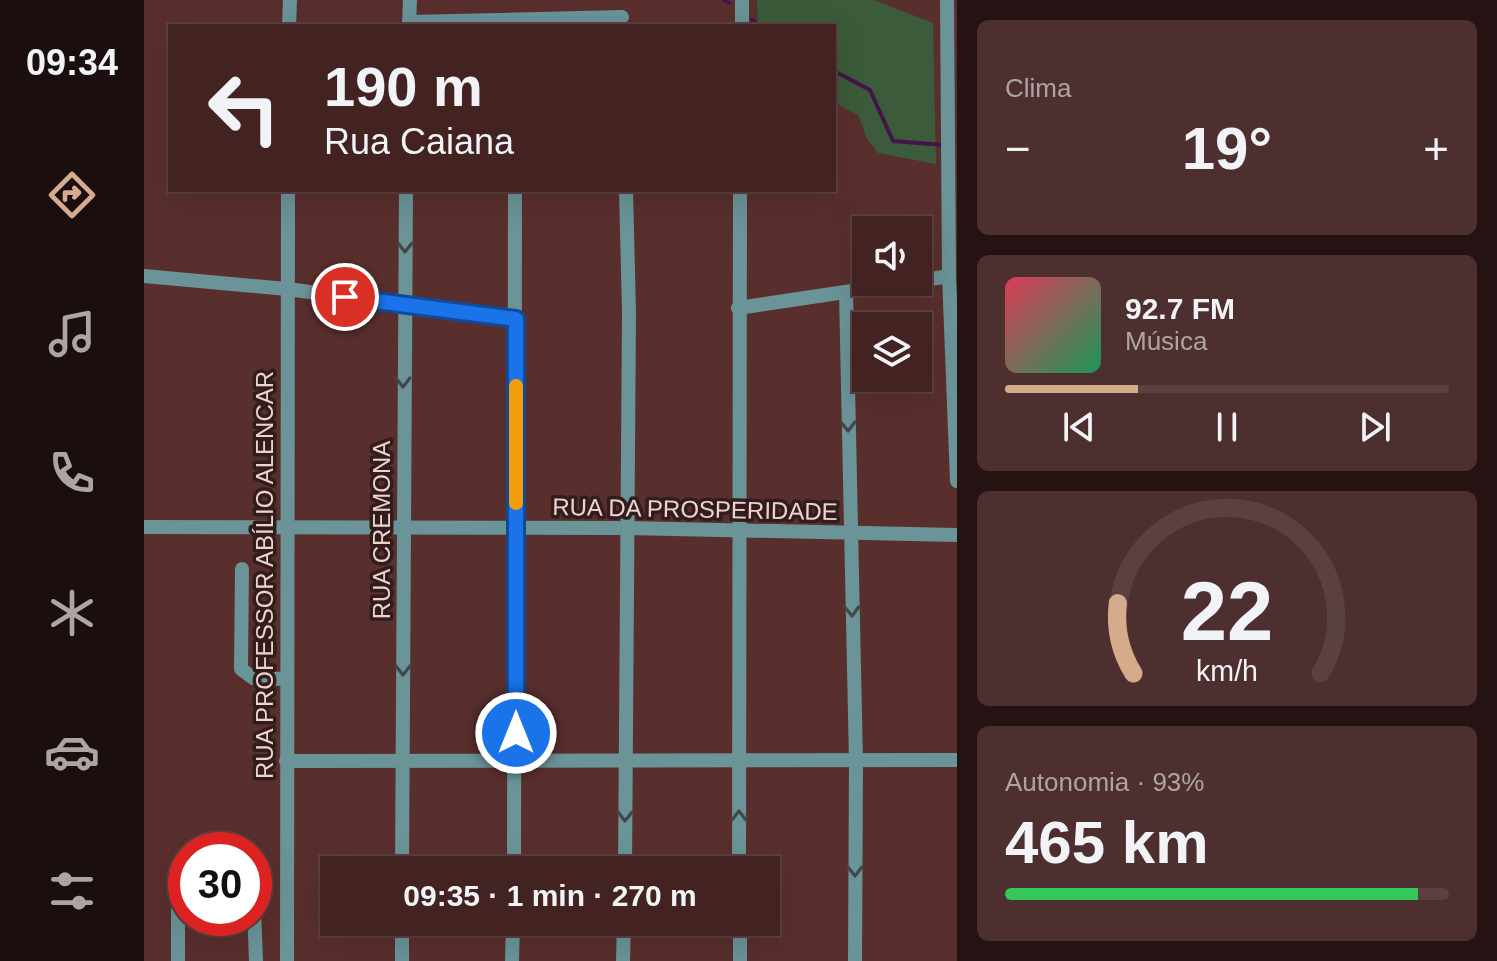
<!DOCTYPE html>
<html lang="pt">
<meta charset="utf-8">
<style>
body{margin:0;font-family:Arial,sans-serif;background:#4d2f2f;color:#f1f3f6;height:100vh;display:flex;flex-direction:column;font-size:30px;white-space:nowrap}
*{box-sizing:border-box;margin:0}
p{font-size:26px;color:#afa4a5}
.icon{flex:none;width:44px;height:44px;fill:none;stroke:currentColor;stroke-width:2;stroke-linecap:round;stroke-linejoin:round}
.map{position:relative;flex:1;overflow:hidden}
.panel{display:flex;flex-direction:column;gap:20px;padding:20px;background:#251313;width:540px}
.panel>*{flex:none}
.banner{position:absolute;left:24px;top:24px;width:668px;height:168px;border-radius:0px;box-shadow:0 8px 32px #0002,0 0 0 2px #5b4040;background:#432322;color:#f1f3f6;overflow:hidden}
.buttons{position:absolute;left:708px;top:216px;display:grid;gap:16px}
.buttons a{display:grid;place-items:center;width:80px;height:80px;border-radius:0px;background:#432322;box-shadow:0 8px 32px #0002,0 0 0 2px #5b4040;font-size:40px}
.speed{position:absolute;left:24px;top:832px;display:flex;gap:16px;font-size:40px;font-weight:700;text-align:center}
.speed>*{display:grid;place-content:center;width:104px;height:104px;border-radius:50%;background:#432322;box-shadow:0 8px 32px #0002,0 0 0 2px #5b4040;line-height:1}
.speed .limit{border:12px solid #d22;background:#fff;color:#111}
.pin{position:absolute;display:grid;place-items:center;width:68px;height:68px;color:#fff;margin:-34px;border:4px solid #fff;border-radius:50%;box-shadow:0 2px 8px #0007}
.me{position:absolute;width:88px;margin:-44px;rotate:0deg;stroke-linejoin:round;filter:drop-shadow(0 0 6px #0008)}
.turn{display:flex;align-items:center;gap:28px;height:168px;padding:0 24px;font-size:36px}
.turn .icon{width:104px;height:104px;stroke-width:2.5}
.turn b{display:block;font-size:56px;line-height:68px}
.big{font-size:60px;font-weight:800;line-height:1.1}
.panel .widget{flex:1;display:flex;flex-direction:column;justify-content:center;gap:12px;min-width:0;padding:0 28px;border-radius:12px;background:#4d2f2f}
.panel .dial{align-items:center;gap:0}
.dial svg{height:208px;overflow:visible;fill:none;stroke:#5b4040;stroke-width:7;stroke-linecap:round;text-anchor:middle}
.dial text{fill:#f1f3f6;stroke:none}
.song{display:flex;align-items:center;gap:24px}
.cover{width:96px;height:96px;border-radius:12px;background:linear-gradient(135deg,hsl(350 70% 55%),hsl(150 70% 35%))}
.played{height:8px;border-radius:4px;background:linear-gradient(90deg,#d6ab8b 30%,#5b4040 30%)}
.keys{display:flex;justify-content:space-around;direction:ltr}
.heat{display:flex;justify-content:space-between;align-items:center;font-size:44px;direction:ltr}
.charge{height:12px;border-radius:6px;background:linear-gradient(90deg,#34c759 93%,#5b4040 0)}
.trip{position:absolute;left:176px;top:856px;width:460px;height:80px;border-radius:0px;background:#432322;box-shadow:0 8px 32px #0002,0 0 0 2px #5b4040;font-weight:800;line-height:80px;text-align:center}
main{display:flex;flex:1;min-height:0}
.tabs{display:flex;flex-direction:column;width:144px;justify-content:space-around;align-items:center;background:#1b0e0e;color:#afa4a5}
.tabs .icon{width:56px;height:56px}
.tabs .current{color:#d6ab8b}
.tabs b{font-size:36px;color:#f1f3f6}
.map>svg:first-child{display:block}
.green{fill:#3c5b3a}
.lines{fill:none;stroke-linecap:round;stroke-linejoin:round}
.stream{stroke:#44154a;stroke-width:4}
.minor{stroke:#6a9498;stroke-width:14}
.oneway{stroke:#454747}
.route-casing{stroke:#114b97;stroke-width:20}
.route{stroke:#1a73e8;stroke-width:14}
.slow{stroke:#f59e0b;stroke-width:14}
.labels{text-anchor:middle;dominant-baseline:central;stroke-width:7;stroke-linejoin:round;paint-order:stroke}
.street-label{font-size:24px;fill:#eed2d0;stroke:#311d1c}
</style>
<main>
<nav class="tabs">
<b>09:34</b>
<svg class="icon current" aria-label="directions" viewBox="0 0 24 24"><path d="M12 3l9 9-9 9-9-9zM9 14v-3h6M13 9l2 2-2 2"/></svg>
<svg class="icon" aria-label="music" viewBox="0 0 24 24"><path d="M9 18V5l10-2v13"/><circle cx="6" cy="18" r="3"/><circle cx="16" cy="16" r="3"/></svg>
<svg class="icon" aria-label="phone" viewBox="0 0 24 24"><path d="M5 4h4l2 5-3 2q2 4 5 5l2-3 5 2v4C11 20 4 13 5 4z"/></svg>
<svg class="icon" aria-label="climate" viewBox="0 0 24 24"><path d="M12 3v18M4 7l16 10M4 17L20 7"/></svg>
<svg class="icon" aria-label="car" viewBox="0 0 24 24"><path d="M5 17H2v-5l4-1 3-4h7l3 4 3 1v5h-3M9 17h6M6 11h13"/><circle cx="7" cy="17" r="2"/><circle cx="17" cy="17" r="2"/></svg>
<svg class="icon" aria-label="filters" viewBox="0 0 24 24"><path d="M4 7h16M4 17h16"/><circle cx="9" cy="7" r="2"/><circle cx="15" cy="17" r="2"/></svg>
</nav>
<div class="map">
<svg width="813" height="961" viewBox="0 0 813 961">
<rect width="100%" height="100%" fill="#592f2d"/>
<path class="green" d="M613 0H730L789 23 792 164 734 153 722 137 715 116 690 102V26H614Z"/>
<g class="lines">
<g class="stream">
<path d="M580 0 585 3"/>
<path d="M608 20 616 26"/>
<path d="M690 71 726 90 749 141 799 145"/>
</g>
<g class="minor">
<path d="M598 0V26"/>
<path d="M803 0 805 276 813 481"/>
<path d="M265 22 478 17"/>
<path d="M145 26 146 0"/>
<path d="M265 26 266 0"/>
<path d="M0 276 143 289 372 319"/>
<path d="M774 281 805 276"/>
<path d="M702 292 712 762 711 961"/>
<path d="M594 308 768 282"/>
<path d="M0 527 483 528 813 535"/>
<path d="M98 569 97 669 109 678 143 679"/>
<path d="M142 761 813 760"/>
<path d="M258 870 262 190"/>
<path d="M370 870 371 190"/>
<path d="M481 870 485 312 482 190"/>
<path d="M595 870 596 190"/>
<path d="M110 909 112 961"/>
<path d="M596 922V961"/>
<path d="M34 961V911L42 906"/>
<path d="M143 961 144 190"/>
<path d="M258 961V922"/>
<path d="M368 961 369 922"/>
<path d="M479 961 480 922"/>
</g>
</g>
<defs><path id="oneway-chevron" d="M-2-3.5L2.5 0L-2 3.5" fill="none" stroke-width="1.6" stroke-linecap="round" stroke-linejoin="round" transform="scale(2)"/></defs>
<g class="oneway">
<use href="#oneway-chevron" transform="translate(261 247) rotate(91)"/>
<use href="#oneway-chevron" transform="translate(259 382) rotate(90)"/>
<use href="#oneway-chevron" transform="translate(704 426) rotate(89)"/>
<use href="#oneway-chevron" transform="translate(708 611) rotate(88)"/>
<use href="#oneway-chevron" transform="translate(259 670) rotate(90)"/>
<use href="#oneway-chevron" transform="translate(481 816) rotate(91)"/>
<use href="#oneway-chevron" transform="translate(595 816) rotate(-90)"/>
<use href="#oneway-chevron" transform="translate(711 871) rotate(90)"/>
</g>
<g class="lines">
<defs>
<path id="route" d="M201 297 372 319V733"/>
</defs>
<use href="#route" class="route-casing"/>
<use href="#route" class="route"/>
<path class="slow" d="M372 386V503"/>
</g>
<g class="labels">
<g class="street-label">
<text transform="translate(551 509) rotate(1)">RUA DA PROSPERIDADE</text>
<text transform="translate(237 530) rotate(-90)">RUA CREMONA</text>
<text transform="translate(120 575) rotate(-90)">RUA PROFESSOR ABÍLIO ALENCAR</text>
</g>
</g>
</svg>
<div class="buttons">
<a><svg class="icon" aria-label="sound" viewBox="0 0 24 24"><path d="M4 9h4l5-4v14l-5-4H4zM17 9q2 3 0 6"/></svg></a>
<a><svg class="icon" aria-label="layers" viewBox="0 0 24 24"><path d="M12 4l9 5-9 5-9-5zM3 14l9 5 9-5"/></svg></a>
</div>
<div class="speed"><div class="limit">30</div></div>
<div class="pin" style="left:201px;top:297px;background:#d93025"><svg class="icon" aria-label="arrive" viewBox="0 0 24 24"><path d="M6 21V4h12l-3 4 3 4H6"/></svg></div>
<svg class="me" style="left:372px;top:733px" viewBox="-20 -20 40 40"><circle r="17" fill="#1a73e8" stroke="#fff" stroke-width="3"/><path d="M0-11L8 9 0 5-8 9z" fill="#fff"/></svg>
<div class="trip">09:35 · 1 min · 270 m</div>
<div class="banner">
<div class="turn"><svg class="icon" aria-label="left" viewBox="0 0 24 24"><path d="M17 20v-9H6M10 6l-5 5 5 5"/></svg><div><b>190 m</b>Rua Caiana</div></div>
</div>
</div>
<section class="panel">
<div class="widget"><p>Clima</p>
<div class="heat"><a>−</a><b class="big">19°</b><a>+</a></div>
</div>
<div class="widget">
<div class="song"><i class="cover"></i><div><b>92.7 FM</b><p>Música</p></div></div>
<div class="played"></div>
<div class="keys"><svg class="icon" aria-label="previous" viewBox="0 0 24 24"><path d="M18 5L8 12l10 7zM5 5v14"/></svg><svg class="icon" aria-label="pause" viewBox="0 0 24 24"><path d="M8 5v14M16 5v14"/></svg><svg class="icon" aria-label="next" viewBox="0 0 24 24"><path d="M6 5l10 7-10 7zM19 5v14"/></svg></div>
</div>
<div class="widget dial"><svg viewBox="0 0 100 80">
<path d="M14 69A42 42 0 1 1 86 69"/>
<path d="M14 69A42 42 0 0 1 8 42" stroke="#d6ab8b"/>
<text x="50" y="56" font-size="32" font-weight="700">22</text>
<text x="50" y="72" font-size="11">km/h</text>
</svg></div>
<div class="widget"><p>Autonomia · 93%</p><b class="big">465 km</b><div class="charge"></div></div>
</section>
</main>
